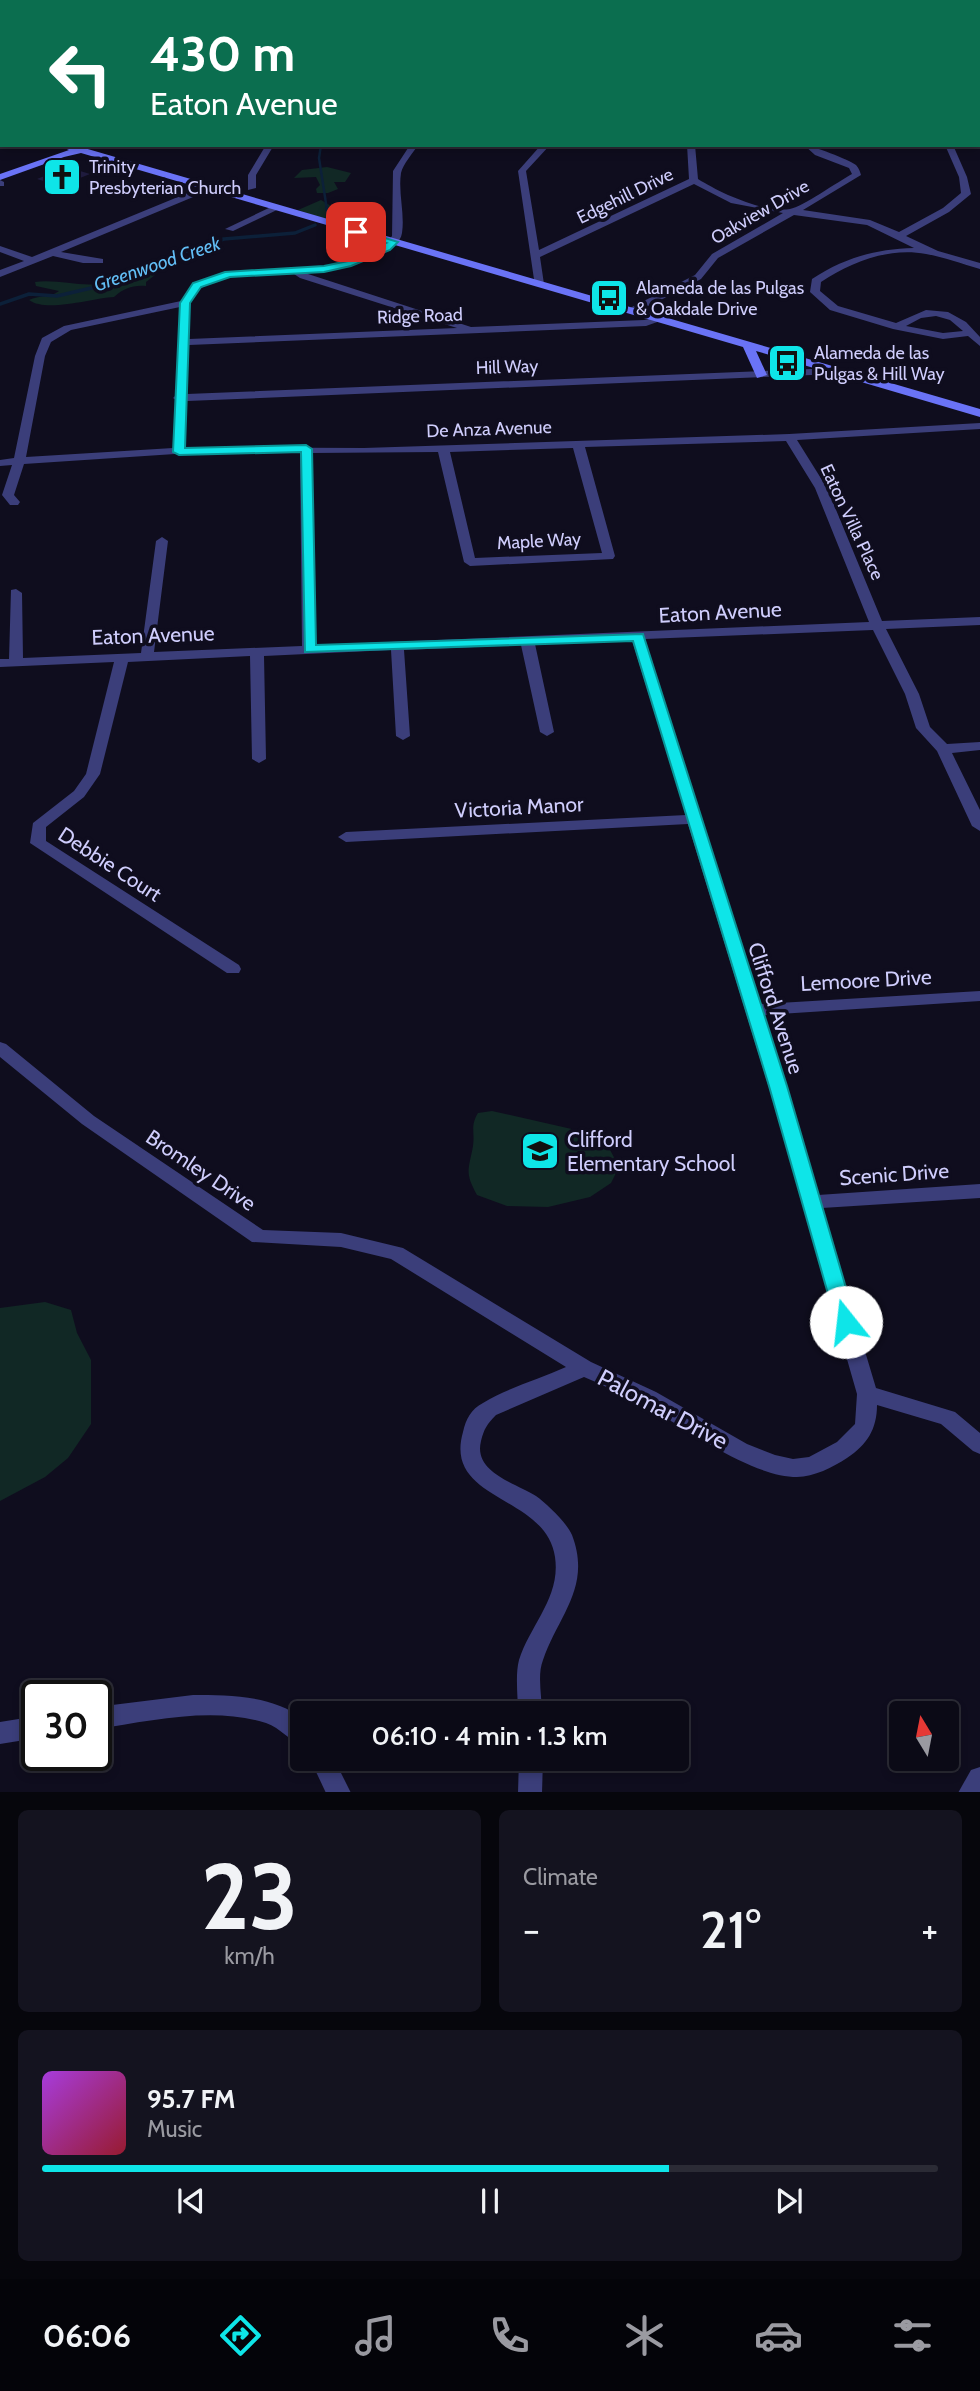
<!DOCTYPE html>
<meta charset="utf-8">
<style>
body{margin:0;font-family:Cabin,sans-serif;background:#14131f;color:#f1f3f6;height:100vh;display:flex;flex-direction:column;font-size:26px;white-space:nowrap}
*{box-sizing:border-box;margin:0}
p{font-size:23px;color:#9a9aa1}
.icon{flex:none;width:38px;height:38px;fill:none;stroke:currentColor;stroke-width:2;stroke-linecap:round;stroke-linejoin:round}
.map{position:relative;height:1792px;overflow:hidden}
.details{display:flex;flex-direction:column;gap:18px;padding:18px;background:#06060c;flex:1}
.details>*{flex:none}
.banner{position:absolute;left:0px;top:0px;width:980px;height:147px;box-shadow:0 4px 10px #0003,0 0 0 2px #2b2b35;background:#0b6e4f;color:#fff;overflow:hidden}
.needle{width:46px;rotate:350deg}
.buttons{position:absolute;left:889px;top:1701px;display:grid;gap:14px}
.buttons a{display:grid;place-items:center;width:70px;height:70px;border-radius:7px;background:#0b0a16;box-shadow:0 4px 10px #0003,0 0 0 2px #2b2b35;font-size:35px}
.speed{position:absolute;left:21px;top:1680px;display:flex;gap:14px;font-size:35px;font-weight:700;text-align:center}
.speed>*{display:grid;place-content:center;width:91px;height:91px;border-radius:50%;background:#0b0a16;box-shadow:0 4px 10px #0003,0 0 0 2px #2b2b35;line-height:1}
.speed .limit{border:4px solid #111;border-radius:10px;background:#fff;color:#111}
.pin{position:absolute;display:grid;place-items:center;width:60px;height:60px;color:#fff;margin:-30px;border-radius:14px;box-shadow:0 4px 10px #0006}
.me{position:absolute;width:77px;margin:-38px;rotate:344deg;stroke-linejoin:round;filter:drop-shadow(0 0 5px #0008)}
.turn{display:flex;align-items:center;gap:24px;height:147px;padding:0 35px;font-size:32px}
.turn .icon{width:91px;height:91px;stroke-width:2.5}
.turn b{display:block;font-size:49px;line-height:60px}
.big{font-size:52px;font-weight:600;line-height:1.1}
.details .widget{flex:1;display:flex;flex-direction:column;justify-content:center;gap:10px;min-width:0;padding:0 24px;border-radius:10px;background:#14131f}
.details .dial{align-items:center;gap:0}
.dial b{font-size:91px;line-height:1}
.song{display:flex;align-items:center;gap:21px}
.cover{width:84px;height:84px;border-radius:10px;background:linear-gradient(135deg,hsl(280 70% 55%),hsl(350 70% 35%))}
.played{height:7px;border-radius:4px;background:linear-gradient(90deg,#0ee5e8 70%,#2b2b35 70%)}
.keys{display:flex;justify-content:space-around;direction:ltr}
.heat{display:flex;justify-content:space-between;align-items:center;font-size:38px;direction:ltr}
.details .tiles{flex:1;display:grid;gap:18px;grid-template-columns:1fr 1fr}
.widget:last-child{grid-column:span 2}
.trip{position:absolute;left:290px;top:1701px;width:399px;height:70px;border-radius:7px;background:#0b0a16;box-shadow:0 4px 10px #0003,0 0 0 2px #2b2b35;font-weight:600;line-height:70px;text-align:center}
.tab-bar{display:flex;height:112px;justify-content:space-around;align-items:center;background:#040409;color:#9a9aa1}
.tab-bar .icon{width:49px;height:49px}
.tab-bar .selected{color:#0ee5e8}
.tab-bar b{font-size:32px;color:#f1f3f6}
.map>svg:first-child{display:block}
.green{fill:#112825}
.lines{fill:none;stroke-linecap:round;stroke-linejoin:round}
.stream-far1{stroke:#0c2039;stroke-width:2.5}
.stream{stroke:#0c2039;stroke-width:3.5}
.building{fill:#1f1b3e}
.street{fill:#3b3e7a;fill-rule:evenodd}
.secondary{fill:#6a73f6;fill-rule:evenodd}
.route{fill:#0ee5e8;stroke:#099597;stroke-width:2}
.labels{text-anchor:middle;dominant-baseline:central;stroke-width:7;stroke-linejoin:round;paint-order:stroke}
.far-poi-label{font-size:18px;fill:#cfcdfc;stroke:#0f0d1e;text-anchor:start}
.far-street-label{font-size:18px;fill:#cfcdfc;stroke:#0f0d1e}
.far-water-label{font-size:19px;font-style:italic;fill:#62bef6;stroke:#0f0d1e}
.street-label{font-size:21px;fill:#cfcdfc;stroke:#0f0d1e}
.poi-label{font-size:21px;fill:#cfcdfc;stroke:#0f0d1e;text-anchor:start}
.near-street-label{font-size:24px;fill:#cfcdfc;stroke:#0f0d1e}
</style>
<div class="map">
<svg width="980" height="1793" viewBox="0 0 980 1793">
<rect width="100%" height="100%" fill="#0f0d1e"/>
<g class="green">
<path d="M327 167 351 173 345 182H334L338 189 328 193H317L316 189 320 185 316 177 294 178 302 170Z"/>
<path d="M321 200 331 206V210L350 215 347 218 355 222 331 221 298 210Z"/>
<path d="M186 249 191 251 172 259 179 262 161 266 154 271 155 275 146 282V286C133 285 124 288 114 297 92 298 47 313 29 300 39 295 50 298 59 291L36 286 35 282C59 279 82 288 105 283 131 278 158 257 186 249Z"/>
<path d="M492 1111 576 1130 608 1146 619 1167 611 1183 590 1197 548 1207 507 1206 477 1195C464 1172 469 1169 473 1146 475 1132 470 1126 478 1113Z"/>
<path d="M45 1302 71 1310 77 1333 91 1360V1424L68 1458 45 1477 0 1501V1308Z"/>
</g>
<g class="lines">
<path class="stream-far1" d="M321 145 319 158 327 210"/>
<g class="stream">
<path d="M327 208 328 218"/>
<path d="M0 304 29 294 57 296 113 283 175 255 224 239 295 233 315 225"/>
</g>
</g>
<path class="building" d="M67 167 90 174 60 186 37 179Z"/>
<g class="lines">
<g class="street">
<path d="M25 0H36L23 2Z"/>
<path d="M219 0 235 2H221Z"/>
<path d="M259 0H269L257 2Z"/>
<path d="M368 0H378L366 2Z"/>
<path d="M610 0 625 2H612Z"/>
<path d="M748 0H764L746 2Z"/>
<path d="M796 0 812 2H798Z"/>
<rect x="978" y="33" width="2" height="5"/>
<rect x="0" y="37" width="2" height="4"/>
<rect x="978" y="75" width="2" height="4"/>
<rect x="0" y="110" width="2" height="4"/>
<path d="M266 145H274L256 175V188L248 190V175Z"/>
<path d="M410 145H418C413 153 403 164 401 173 398 193 405 214 402 233 398 260 327 272 305 273L471 327 644 320 660 317V321L646 326 189 345 187 394 836 368 841 371 836 374 187 401 185 447 364 448 789 434 980 423V429L797 440 827 488 882 621 980 617V625L886 629 919 694 930 727 947 744 980 742V750L952 753 980 810V831L972 826 937 751 916 728 905 694 873 630 645 639 760 1004 980 991V1001L764 1015 818 1195 980 1184V1198L822 1208 876 1388 955 1412 980 1433V1454L973 1451 941 1424 877 1405C877 1429 867 1445 847 1458 833 1467 814 1477 797 1477 756 1477 700 1438 666 1418 639 1402 612 1389 584 1377L496 1415C487 1424 484 1429 481 1441 473 1473 516 1483 536 1496 547 1504 567 1523 572 1535 592 1587 558 1616 543 1660 537 1675 542 1697 542 1713H518C518 1697 515 1675 519 1660 530 1625 561 1597 555 1557 546 1494 443 1502 463 1432 466 1419 471 1409 483 1403 508 1388 539 1379 566 1367L391 1259 341 1247 252 1242 82 1124 0 1057V1042L6 1044 94 1116 263 1230 341 1233 403 1248 591 1362 656 1392 747 1444 775 1455 793 1459 809 1457 837 1442 855 1424 857 1394 770 1091 688 824 346 842 338 837 346 832 686 815 632 640 535 644 554 732 547 736 540 732 521 645 404 650 410 736 403 740 396 736 391 650 264 656 266 759 259 763 252 759 250 656 128 662 100 774 84 797 46 827V841L239 965 241 969 239 973H227L30 843 33 823 74 791 86 774 114 662 0 667V659H9L11 590 16 589 22 593 23 658 141 653 156 541 162 537 168 541 154 652 302 646 300 453 175 454 24 464 14 495 20 502 18 505H10L2 495 12 465 0 466V460L14 458 35 356 42 338 64 326 181 301 193 283 225 272 324 266 348 261 386 244 392 236 393 171ZM294 274 300 278 457 328 189 339C189 328 188 316 190 305 197 270 267 275 294 274ZM180 307 176 395 173 398 176 400 173 448 26 457 45 356 51 342 71 330ZM786 441 815 488 869 622 316 645 312 453 438 452 464 562 470 566 613 559 615 556 585 447ZM573 448 602 553 475 558 450 452Z"/>
<path d="M541 145H550L526 171 539 250 689 179 687 145H695L698 179C720 193 764 213 790 209 802 207 839 181 852 174L849 168 815 155 804 145C811 145 850 160 856 165 859 168 860 172 861 175L803 210 870 220 899 232 943 208 961 193 959 177 945 145H953L967 177 971 194 949 212 906 236 938 251 980 263V269C962 264 944 257 926 254 889 247 851 262 821 282L820 291 838 306 896 323 926 310 948 312 966 322 980 337V346L968 336 943 339 893 329 830 310 810 292 812 279C844 258 875 249 914 248L867 225 794 215 718 258 701 279 636 313H628V309L695 275 712 254 783 213 731 203 694 184 540 257 544 284 535 286 518 171ZM936 316 950 320 963 331 943 333 906 326 921 318Z"/>
<path d="M0 180 4 182V186H0Z"/>
<path d="M207 185 212 188 210 190 61 252 103 259V263H83L53 256 0 277V270L24 261 0 252V246L32 257Z"/>
<path d="M273 206 281 208 233 231 225 229Z"/>
<path d="M193 1695C229 1695 273 1695 303 1719V1746C289 1741 281 1728 266 1723 213 1706 150 1721 96 1729V1707Z"/>
<path d="M37 1716V1738L0 1744V1722Z"/>
<path d="M310 1759H334L351 1793H326Z"/>
<path d="M519 1759H543L542 1793H518Z"/>
<path d="M980 1767V1793H958L971 1770Z"/>
</g>
<g class="secondary">
<path d="M480 0H491L478 2Z"/>
<path d="M0 113 2 114V121L0 120Z"/>
<path d="M58 145H74L980 409V417L756 351 767 375 757 378 743 347 81 153 64 157 0 180V174L69 150Z"/>
</g>
</g>
<path class="route" d="M356 229 398 242 390 250 351 266 324 272 230 277 201 287 190 303 185 448 306 445 312 449 316 645 643 634 787 1086 856 1322 853 1327 846 1330 839 1327 836 1322 769 1086 633 641 305 652 301 452 179 455 173 452 180 303 193 283 225 272 324 266 348 261 386 243 352 234V230Z"/>
<defs>
<symbol id="church-square" viewBox="-11 -11 22 22"><rect x="-9" y="-9" width="18" height="18" rx="4" fill="#0ee5e8" stroke="#0f0d1e"/><path d="M-1.2-6h2.4v3.5h3.3v2.4h-3.3V6h-2.4V-.1h-3.3v-2.4h3.3Z" fill="#111"/></symbol>
<symbol id="bus-square" viewBox="-11 -11 22 22"><rect x="-9" y="-9" width="18" height="18" rx="4" fill="#0ee5e8" stroke="#0f0d1e"/><path d="M-5-6H5V4H4V6H2V4H-2V6H-4V4H-5ZM-3.5-4V0h7V-4ZM-3.5 1.2v1.5H-2V1.2ZM2 1.2v1.5H3.5V1.2Z" fill="#111"/></symbol>
<symbol id="school-square" viewBox="-11 -11 22 22"><rect x="-9" y="-9" width="18" height="18" rx="4" fill="#0ee5e8" stroke="#0f0d1e"/><path d="M0-5L7-2L0 1L-7-2ZM-4 1L0 2.5L4 1V4Q0 6-4 4Z" fill="#111"/></symbol>
</defs>
<g fill-rule="evenodd">
<use href="#church-square" x="40" y="155" width="44" height="44"/>
<use href="#bus-square" x="587" y="276" width="44" height="44"/>
<use href="#bus-square" x="765" y="341" width="44" height="44"/>
<use href="#school-square" x="518" y="1129" width="44" height="44"/>
</g>
<g class="labels">
<g class="far-poi-label">
<text x="89" y="167">Trinity<tspan x="89" dy="21">Presbyterian Church</tspan></text>
<text x="636" y="288">Alameda de las Pulgas<tspan x="636" dy="21">&amp; Oakdale Drive</tspan></text>
<text x="814" y="353">Alameda de las<tspan x="814" dy="21">Pulgas &amp; Hill Way</tspan></text>
</g>
<g class="far-street-label">
<text transform="translate(625 196) rotate(-26)">Edgehill Drive</text>
<text transform="translate(760 212) rotate(-30)">Oakview Drive</text>
<text transform="translate(420 316) rotate(-2)">Ridge Road</text>
<text transform="translate(507 367) rotate(-2)">Hill Way</text>
<text transform="translate(489 429) rotate(-2)">De Anza Avenue</text>
<text transform="translate(852 522) rotate(65)">Eaton Villa Place</text>
<text transform="translate(539 541) rotate(-3)">Maple Way</text>
</g>
<g class="far-water-label">
<text transform="translate(157 264) rotate(-19)">Greenwood Creek</text>
</g>
<g class="street-label">
<text transform="translate(720 612) rotate(-3)">Eaton Avenue</text>
<text transform="translate(153 635) rotate(-2)">Eaton Avenue</text>
<text transform="translate(519 807) rotate(-3)">Victoria Manor</text>
<text transform="translate(110 864) rotate(33)">Debbie Court</text>
<text transform="translate(866 980) rotate(-3)">Lemoore Drive</text>
<text transform="translate(776 1008) rotate(72)">Clifford Avenue</text>
<text transform="translate(201 1170) rotate(34)">Bromley Drive</text>
<text transform="translate(894 1174) rotate(-4)">Scenic Drive</text>
</g>
<g class="poi-label">
<text x="567" y="1139">Clifford<tspan x="567" dy="24">Elementary School</tspan></text>
</g>
<g class="near-street-label">
<text transform="translate(663 1409) rotate(28)">Palomar Drive</text>
</g>
</g>
</svg>
<div class="buttons">
<a><svg class="needle" viewBox="-14 -14 28 28"><path d="M0-13l5 13h-10z" fill="#e53935"/><path d="M0 13l5-13h-10z" fill="#9a9aa1"/></svg></a>
</div>
<div class="speed"><div class="limit">30</div></div>
<div class="pin" style="left:356px;top:232px;background:#d93025"><svg class="icon" aria-label="arrive" viewBox="0 0 24 24"><path d="M6 21V4h12l-3 4 3 4H6"/></svg></div>
<svg class="me" style="left:846px;top:1322px" viewBox="-20 -20 40 40"><circle r="19" fill="#fff"/><path d="M0-13L10 11 0 6-10 11z" fill="#0ee5e8"/></svg>
<div class="trip">06:10 · 4 min · 1.3 km</div>
<div class="banner">
<div class="turn"><svg class="icon" aria-label="left" viewBox="0 0 24 24"><path d="M17 20v-9H6M10 6l-5 5 5 5"/></svg><div><b>430 m</b>Eaton Avenue</div></div>
</div>
</div>
<section class="details">
<div class="tiles">
<div class="widget dial"><b>23</b><p>km/h</p></div>
<div class="widget"><p>Climate</p>
<div class="heat"><a>−</a><b class="big">21°</b><a>+</a></div>
</div>
<div class="widget">
<div class="song"><i class="cover"></i><div><b>95.7 FM</b><p>Music</p></div></div>
<div class="played"></div>
<div class="keys"><svg class="icon" aria-label="previous" viewBox="0 0 24 24"><path d="M18 5L8 12l10 7zM5 5v14"/></svg><svg class="icon" aria-label="pause" viewBox="0 0 24 24"><path d="M8 5v14M16 5v14"/></svg><svg class="icon" aria-label="next" viewBox="0 0 24 24"><path d="M6 5l10 7-10 7zM19 5v14"/></svg></div>
</div>
</div>
</section>
<nav class="tab-bar">
<b>06:06</b>
<svg class="icon selected" aria-label="directions" viewBox="0 0 24 24"><path d="M12 3l9 9-9 9-9-9zM9 14v-3h6M13 9l2 2-2 2"/></svg>
<svg class="icon" aria-label="music" viewBox="0 0 24 24"><path d="M9 18V5l10-2v13"/><circle cx="6" cy="18" r="3"/><circle cx="16" cy="16" r="3"/></svg>
<svg class="icon" aria-label="phone" viewBox="0 0 24 24"><path d="M5 4h4l2 5-3 2q2 4 5 5l2-3 5 2v4C11 20 4 13 5 4z"/></svg>
<svg class="icon" aria-label="climate" viewBox="0 0 24 24"><path d="M12 3v18M4 7l16 10M4 17L20 7"/></svg>
<svg class="icon" aria-label="car" viewBox="0 0 24 24"><path d="M5 17H2v-5l4-1 3-4h7l3 4 3 1v5h-3M9 17h6M6 11h13"/><circle cx="7" cy="17" r="2"/><circle cx="17" cy="17" r="2"/></svg>
<svg class="icon" aria-label="filters" viewBox="0 0 24 24"><path d="M4 7h16M4 17h16"/><circle cx="9" cy="7" r="2"/><circle cx="15" cy="17" r="2"/></svg>
</nav>
